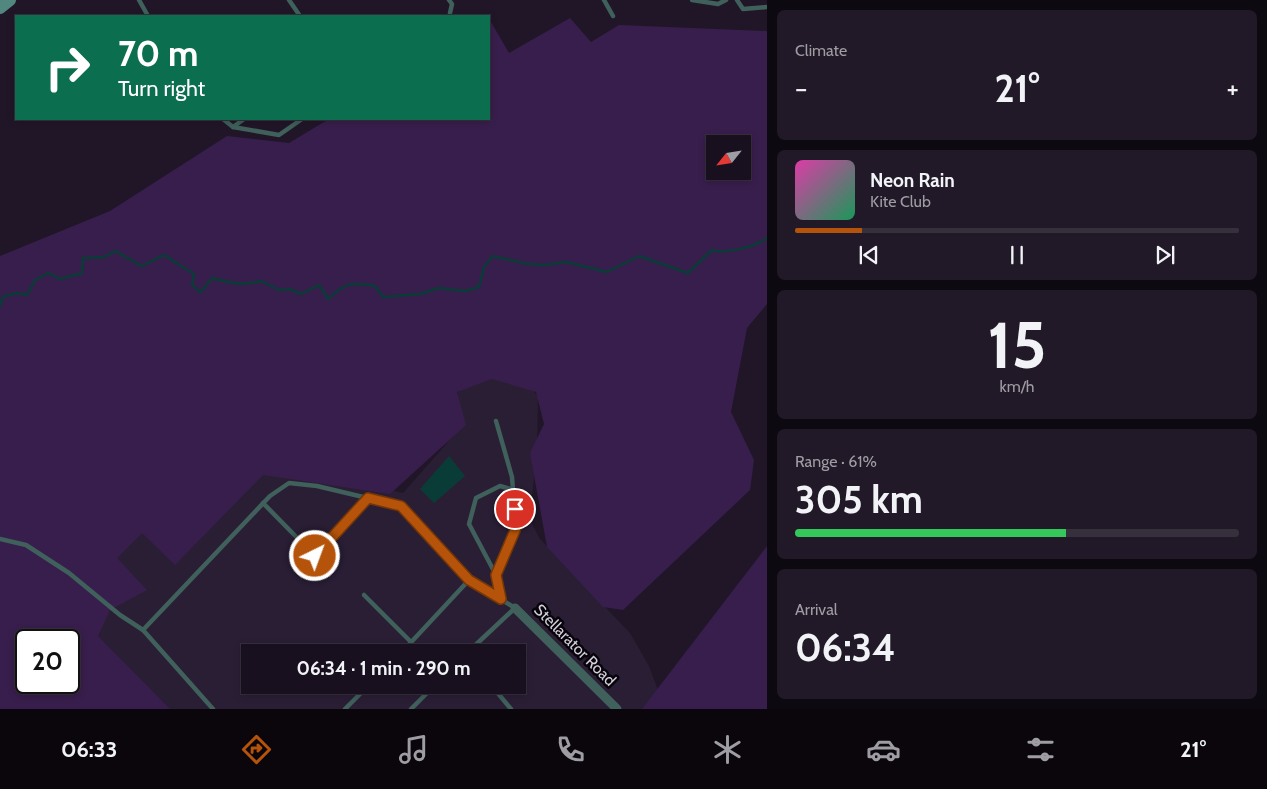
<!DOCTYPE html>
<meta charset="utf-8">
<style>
body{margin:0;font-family:Cabin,sans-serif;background:#211927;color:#f1f3f6;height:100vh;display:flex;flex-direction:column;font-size:19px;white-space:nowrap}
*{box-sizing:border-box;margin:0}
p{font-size:16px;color:#9f9da4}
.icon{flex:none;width:28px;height:28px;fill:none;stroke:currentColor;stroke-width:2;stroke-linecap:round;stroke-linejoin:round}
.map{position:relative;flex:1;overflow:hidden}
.panel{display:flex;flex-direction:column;gap:10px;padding:10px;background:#0d0910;width:500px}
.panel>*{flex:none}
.guide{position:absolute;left:15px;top:15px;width:475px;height:105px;border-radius:0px;box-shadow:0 2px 8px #0003,0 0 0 1px #36303c;background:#0b6e4f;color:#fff;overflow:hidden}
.needle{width:32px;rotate:240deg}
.controls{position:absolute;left:706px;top:135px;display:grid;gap:10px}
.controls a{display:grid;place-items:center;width:45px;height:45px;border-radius:0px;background:#18101e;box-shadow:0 2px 8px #0003,0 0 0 1px #36303c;font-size:25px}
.speed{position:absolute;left:15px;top:629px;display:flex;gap:10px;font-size:25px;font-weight:700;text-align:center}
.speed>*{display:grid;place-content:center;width:65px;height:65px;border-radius:50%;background:#18101e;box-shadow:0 2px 8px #0003,0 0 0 1px #36303c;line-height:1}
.speed .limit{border:2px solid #111;border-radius:8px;background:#fff;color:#111}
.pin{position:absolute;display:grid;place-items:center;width:42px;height:42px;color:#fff;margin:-21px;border:2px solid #fff;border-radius:50%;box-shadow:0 1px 5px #0007}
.me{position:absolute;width:55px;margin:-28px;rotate:42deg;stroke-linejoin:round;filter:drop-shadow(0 0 4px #0008)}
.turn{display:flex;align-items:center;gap:18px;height:105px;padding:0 20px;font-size:22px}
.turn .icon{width:65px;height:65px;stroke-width:2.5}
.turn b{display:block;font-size:35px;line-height:42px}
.big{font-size:38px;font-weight:700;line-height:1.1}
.panel .widget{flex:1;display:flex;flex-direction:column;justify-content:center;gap:8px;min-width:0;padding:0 18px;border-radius:8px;background:#211927}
.panel .dial{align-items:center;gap:0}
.dial b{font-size:65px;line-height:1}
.song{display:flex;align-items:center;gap:15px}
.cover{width:60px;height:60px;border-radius:8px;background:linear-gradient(135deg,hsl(320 70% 55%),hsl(150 70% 35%))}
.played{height:5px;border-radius:2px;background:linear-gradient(90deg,#b45309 15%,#36303c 15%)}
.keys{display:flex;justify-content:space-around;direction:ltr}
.heat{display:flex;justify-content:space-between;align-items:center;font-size:28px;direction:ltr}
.charge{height:8px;border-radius:4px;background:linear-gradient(90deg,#34c759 61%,#36303c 0)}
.trip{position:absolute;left:241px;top:644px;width:285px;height:50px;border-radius:0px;background:#18101e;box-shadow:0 2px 8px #0003,0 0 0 1px #36303c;font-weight:700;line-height:50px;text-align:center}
.tabs{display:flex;height:80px;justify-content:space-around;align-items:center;background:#0a060c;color:#9f9da4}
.tabs .icon{width:35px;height:35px}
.tabs .current{color:#b45309}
.tabs b{font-size:22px;color:#f1f3f6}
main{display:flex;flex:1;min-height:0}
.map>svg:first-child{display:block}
.built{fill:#2a1e35;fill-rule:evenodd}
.green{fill:#381e4c;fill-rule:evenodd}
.water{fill:#0a3c37}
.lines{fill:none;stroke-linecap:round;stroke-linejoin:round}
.stream{stroke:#0a3c37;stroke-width:2.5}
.lane{stroke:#3f605b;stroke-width:4.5}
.street{stroke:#3f605b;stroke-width:9}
.secondary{stroke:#528780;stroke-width:12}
.route-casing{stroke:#753606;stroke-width:12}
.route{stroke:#b45309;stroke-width:9}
.labels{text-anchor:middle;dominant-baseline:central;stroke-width:5;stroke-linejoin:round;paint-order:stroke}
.street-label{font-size:16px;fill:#d5cedb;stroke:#07040b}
</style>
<main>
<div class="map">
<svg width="767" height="709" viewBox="0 0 767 709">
<rect width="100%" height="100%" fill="#201628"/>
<path class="built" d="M485 367 530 386 538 397 537 449 531 507 532 524 540 539 630 633 649 666 665 709H116L95 651 111 558 126 540 280 466 403 493 456 433 454 412 458 392 468 378ZM250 652H518V685H250Z"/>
<g class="green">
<path d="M570 18 591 42 619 25 767 31V304L747 328 731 412 754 460 750 490 623 610 603 607 547 547 530 453 544 424 536 392 492 379 457 392 466 425 390 494 263 475 175 565 142 533 117 558 147 590 110 610 98 636 170 709H0V256L110 211 227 136 289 143 329 119H489V23L491 22 509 53ZM715 144H742V171H715ZM26 640H69V682H26Z"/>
<path d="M767 546V709H642Z"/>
</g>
<path class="water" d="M449 456 465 476 434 503 420 489Z"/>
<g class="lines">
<path class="stream" d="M0 306 3 297 17 293 27 295 35 280 48 273 60 279 82 273 83 258 104 257 115 251 142 266 164 255 194 274 192 285 201 292 212 278C230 283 243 286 261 281L279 290 290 289 301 294 319 285 328 299C347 282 350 282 375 286L383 297 420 294 439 288 465 291 479 287 484 267 493 256 527 264 545 265 566 262 607 272 639 256 688 273 712 250C725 254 755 247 767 238"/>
<g class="lane">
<path d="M139 0 148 16"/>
<path d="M289 0 300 16"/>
<path d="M449 0 452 4 450 13"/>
<path d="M604 0 613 16"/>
<path d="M692 0 718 4 726 0"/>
<path d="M737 0 743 9 767 7"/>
<path d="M223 119 233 127 279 135 302 119"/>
<path d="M233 127 244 119"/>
<path d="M496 421 512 477 516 528 496 575 501 599"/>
<path d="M263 503 315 556 368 498"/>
<path d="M0 539 26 545 69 573 120 615 143 630"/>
<path d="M496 575 469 524 476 498 500 486 514 490"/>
<path d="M364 595 411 642"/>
<path d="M402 652 469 580"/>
<path d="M491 685 511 709"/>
<path d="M213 709 143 630 270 496 289 483 317 486 401 506 469 580 515 608 468 652"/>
<path d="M345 709 369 685"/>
<path d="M411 709 435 685"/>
</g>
<path class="street" d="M515 608 617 709"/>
<path class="secondary" d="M0 8 10 0"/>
</g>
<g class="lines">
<defs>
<path id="route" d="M315 556 368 498 401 506 469 580 501 599 496 575 516 528 515 509"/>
</defs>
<use href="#route" class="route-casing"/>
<use href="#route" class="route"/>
</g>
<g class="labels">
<g class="street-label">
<text transform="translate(575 645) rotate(45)">Stellarator Road</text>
</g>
</g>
</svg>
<div class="controls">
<a><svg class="needle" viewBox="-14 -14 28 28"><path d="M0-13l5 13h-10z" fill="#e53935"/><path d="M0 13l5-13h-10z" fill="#9f9da4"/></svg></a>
</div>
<div class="speed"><div class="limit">20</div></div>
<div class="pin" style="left:515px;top:509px;background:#d93025"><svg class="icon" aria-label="arrive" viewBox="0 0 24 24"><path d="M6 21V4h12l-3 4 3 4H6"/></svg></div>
<svg class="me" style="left:315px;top:556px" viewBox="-20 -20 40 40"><circle r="17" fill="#b45309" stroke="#fff" stroke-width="3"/><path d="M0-11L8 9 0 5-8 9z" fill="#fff"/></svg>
<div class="trip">06:34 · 1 min · 290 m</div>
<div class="guide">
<div class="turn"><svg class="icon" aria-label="right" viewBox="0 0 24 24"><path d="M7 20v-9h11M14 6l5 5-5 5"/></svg><div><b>70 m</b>Turn right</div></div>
</div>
</div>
<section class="panel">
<div class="widget"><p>Climate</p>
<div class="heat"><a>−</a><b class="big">21°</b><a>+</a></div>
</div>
<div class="widget">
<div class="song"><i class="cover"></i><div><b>Neon Rain</b><p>Kite Club</p></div></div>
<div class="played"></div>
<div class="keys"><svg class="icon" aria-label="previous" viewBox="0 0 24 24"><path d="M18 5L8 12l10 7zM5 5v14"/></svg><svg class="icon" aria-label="pause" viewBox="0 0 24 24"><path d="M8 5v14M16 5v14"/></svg><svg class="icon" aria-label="next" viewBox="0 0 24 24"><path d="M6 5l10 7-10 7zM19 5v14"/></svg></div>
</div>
<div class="widget dial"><b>15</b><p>km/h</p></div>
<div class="widget"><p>Range · 61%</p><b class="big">305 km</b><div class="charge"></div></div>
<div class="widget"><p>Arrival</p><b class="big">06:34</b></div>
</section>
</main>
<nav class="tabs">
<b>06:33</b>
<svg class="icon current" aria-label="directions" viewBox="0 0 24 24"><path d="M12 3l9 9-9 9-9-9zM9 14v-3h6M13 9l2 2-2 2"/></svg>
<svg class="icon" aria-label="music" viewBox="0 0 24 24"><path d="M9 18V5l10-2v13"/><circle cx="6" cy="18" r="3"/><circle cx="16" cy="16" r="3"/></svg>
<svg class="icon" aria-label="phone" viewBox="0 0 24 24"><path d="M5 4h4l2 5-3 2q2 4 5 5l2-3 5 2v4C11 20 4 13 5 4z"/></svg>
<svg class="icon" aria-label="climate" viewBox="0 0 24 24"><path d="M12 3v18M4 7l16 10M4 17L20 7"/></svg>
<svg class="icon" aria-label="car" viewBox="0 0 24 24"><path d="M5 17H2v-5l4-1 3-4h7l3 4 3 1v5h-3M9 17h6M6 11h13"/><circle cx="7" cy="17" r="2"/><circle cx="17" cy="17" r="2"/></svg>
<svg class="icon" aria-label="filters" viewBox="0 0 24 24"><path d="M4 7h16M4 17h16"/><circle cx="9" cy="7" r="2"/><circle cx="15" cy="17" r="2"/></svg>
<b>21°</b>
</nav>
